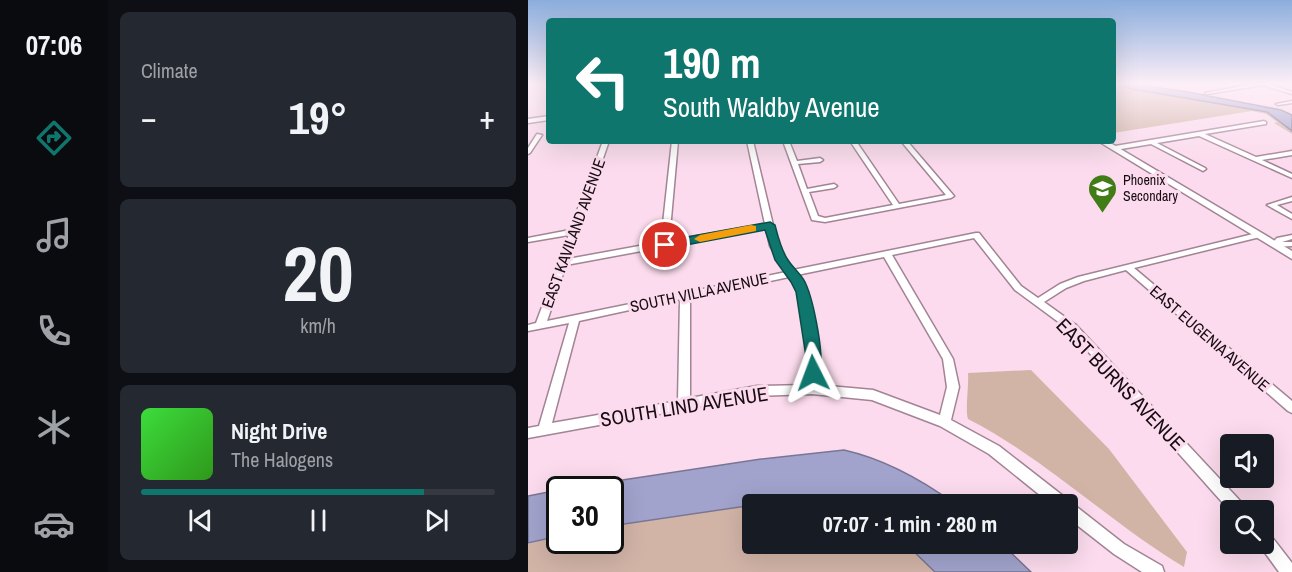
<!DOCTYPE html>
<meta charset="utf-8">
<style>
body{margin:0;font-family:"Archivo Narrow",sans-serif;background:#242831;color:#f1f3f6;height:100vh;display:flex;flex-direction:column;font-size:22px;white-space:nowrap}
*{box-sizing:border-box;margin:0}
p{font-size:20px;color:#9ea1a6}
.icon{flex:none;width:33px;height:33px;fill:none;stroke:currentColor;stroke-width:2;stroke-linecap:round;stroke-linejoin:round}
.map{position:relative;flex:1;overflow:hidden}
.panel{display:flex;flex-direction:column;gap:12px;padding:12px;background:#0d0f14;width:420px}
.panel>*{flex:none}
.guide{position:absolute;left:18px;top:18px;width:570px;height:126px;border-radius:6px;box-shadow:0 6px 24px #0002;background:#0f766e;color:#fff;overflow:hidden}
.fabs{position:absolute;left:692px;top:434px;display:grid;gap:12px}
.fabs a{display:grid;place-items:center;width:54px;height:54px;border-radius:6px;background:#171b24;box-shadow:0 6px 24px #0002;font-size:30px}
.speed{position:absolute;left:18px;top:476px;display:flex;gap:12px;font-size:30px;font-weight:700;text-align:center}
.speed>*{display:grid;place-content:center;width:78px;height:78px;border-radius:50%;background:#171b24;box-shadow:0 6px 24px #0002;line-height:1}
.speed .limit{border:3px solid #111;border-radius:9px;background:#fff;color:#111}
.pin{position:absolute;display:grid;place-items:center;width:51px;height:51px;color:#fff;margin:-26px;border:3px solid #fff;border-radius:50%;box-shadow:0 2px 6px #0007}
.me{position:absolute;width:66px;margin:-33px;rotate:357deg;stroke-linejoin:round;filter:drop-shadow(0 0 4px #0008)}
.turn{display:flex;align-items:center;gap:21px;height:126px;padding:0 18px;font-size:27px}
.turn .icon{width:78px;height:78px;stroke-width:2.5}
.turn b{display:block;font-size:42px;line-height:51px}
.big{font-size:45px;font-weight:700;line-height:1.1}
.panel .tile{flex:1;display:flex;flex-direction:column;justify-content:center;gap:9px;min-width:0;padding:0 21px;border-radius:9px;background:#242831}
.panel .dial{align-items:center;gap:0}
.dial b{font-size:78px;line-height:1}
.song{display:flex;align-items:center;gap:18px}
.cover{width:72px;height:72px;border-radius:9px;background:linear-gradient(135deg,hsl(120 70% 55%),hsl(110 70% 35%))}
.played{height:6px;border-radius:3px;background:linear-gradient(90deg,#0f766e 80%,#363941 80%)}
.keys{display:flex;justify-content:space-around;direction:ltr}
.heat{display:flex;justify-content:space-between;align-items:center;font-size:33px;direction:ltr}
.trip{position:absolute;left:214px;top:494px;width:336px;height:60px;border-radius:6px;background:#171b24;box-shadow:0 6px 24px #0002;font-weight:700;line-height:60px;text-align:center}
main{display:flex;flex:1;min-height:0}
.menu{display:flex;flex-direction:column;width:108px;justify-content:space-around;align-items:center;background:#090b0e;color:#9ea1a6}
.menu .icon{width:42px;height:42px}
.menu .on{color:#0f766e}
.menu b{font-size:27px;color:#f1f3f6}
.map>svg:first-child{display:block}
.green{fill:#d2b4a7}
.water{fill:#a1a3cc;stroke:#787694;stroke-width:1.5}
.lines{fill:none;stroke-linecap:round;stroke-linejoin:round}
.minor-casing{stroke:#a28495;stroke-width:3}
.tertiary-casing{stroke:#a28495;stroke-width:3}
.minor{fill:#fff;fill-rule:evenodd}
.tertiary{fill:#fff;fill-rule:evenodd}
.route{fill:#0f766e;stroke:#0a4d48;stroke-width:1.5}
.slow{fill:#f59e0b}
.labels{text-anchor:middle;dominant-baseline:central;stroke-width:6;stroke-linejoin:round;paint-order:stroke}
.far-poi-label{font-size:14px;fill:#170c12;stroke:#fbdbed;text-anchor:start}
.street-label{font-size:16px;fill:#170c12;stroke:#fbdbed}
.near-street-label{font-size:20px;fill:#170c12;stroke:#fbdbed}
</style>
<main>
<nav class="menu">
<b>07:06</b>
<svg class="icon on" aria-label="directions" viewBox="0 0 24 24"><path d="M12 3l9 9-9 9-9-9zM9 14v-3h6M13 9l2 2-2 2"/></svg>
<svg class="icon" aria-label="music" viewBox="0 0 24 24"><path d="M9 18V5l10-2v13"/><circle cx="6" cy="18" r="3"/><circle cx="16" cy="16" r="3"/></svg>
<svg class="icon" aria-label="phone" viewBox="0 0 24 24"><path d="M5 4h4l2 5-3 2q2 4 5 5l2-3 5 2v4C11 20 4 13 5 4z"/></svg>
<svg class="icon" aria-label="climate" viewBox="0 0 24 24"><path d="M12 3v18M4 7l16 10M4 17L20 7"/></svg>
<svg class="icon" aria-label="car" viewBox="0 0 24 24"><path d="M5 17H2v-5l4-1 3-4h7l3 4 3 1v5h-3M9 17h6M6 11h13"/><circle cx="7" cy="17" r="2"/><circle cx="17" cy="17" r="2"/></svg>
</nav>
<section class="panel">
<div class="tile"><p>Climate</p>
<div class="heat"><a>−</a><b class="big">19°</b><a>+</a></div>
</div>
<div class="tile dial"><b>20</b><p>km/h</p></div>
<div class="tile">
<div class="song"><i class="cover"></i><div><b>Night Drive</b><p>The Halogens</p></div></div>
<div class="played"></div>
<div class="keys"><svg class="icon" aria-label="previous" viewBox="0 0 24 24"><path d="M18 5L8 12l10 7zM5 5v14"/></svg><svg class="icon" aria-label="pause" viewBox="0 0 24 24"><path d="M8 5v14M16 5v14"/></svg><svg class="icon" aria-label="next" viewBox="0 0 24 24"><path d="M6 5l10 7-10 7zM19 5v14"/></svg></div>
</div>
</section>
<div class="map">
<svg width="764" height="572" viewBox="0 0 764 572">
<rect width="100%" height="100%" fill="#fbdbed"/>
<g class="green">
<path d="M585 84 739 112 764 131V134L746 123 749 122 738 114 724 111 585 133Z"/>
<path d="M503 370 581 449 659 552 656 567C581 522 518 459 440 419 437 411 441 385 440 373Z"/>
<path d="M225 505V543H377L407 572H0V544L31 536 32 540H82L83 526Z"/>
</g>
<g class="water">
<path d="M588 84H606L660 92 753 110 764 115V131L739 112 604 89Z"/>
<path d="M316 450C356 459 394 480 427 504H315L310 502 259 500 83 526 82 489H35L233 459Z"/>
<path d="M31 490V536L0 543V496Z"/>
<path d="M377 543H473L503 572H407Z"/>
</g>
<g class="lines">
<defs>
<g id="minor">
<path d="M726 84H741L764 92V94L735 85 679 94 677 93Z"/>
<path d="M764 101V103L750 105 748 104Z"/>
<path d="M736 121 738 122V124L677 134 728 157 764 151V155L734 160 764 174V178L671 136 629 143 677 168 678 169 675 171 623 144 587 150 584 148 587 146Z"/>
<path d="M9 134 14 135 2 153 0 154V148Z"/>
<path d="M75 141H81L40 259 133 242 144 141H150L141 241 237 224 219 141H225L250 246 265 270 448 233H451L493 286 510 298 532 284 550 277 729 233H732L733 235 732 237 606 268 764 401V413L760 411 598 270 556 281 538 288 516 302 548 325 716 505 718 510 702 511 540 329 487 290 446 238 364 255 425 359 431 387 423 420 471 446 539 499 540 502 545 504 596 544 634 566 636 572H614L586 554 540 518V504H523L461 454 412 426 344 400 284 394 229 396 0 438V428L11 426 41 323 0 331V325L8 323 41 235 0 242V238L42 230ZM238 228 242 246 258 272 19 321 38 265ZM356 257 415 359 419 387 412 415 345 390 290 385 291 357 280 292 269 275ZM261 277 270 292 281 357 279 385 229 386 162 398V298ZM152 299 150 401 24 423 51 321Z"/>
<path d="M255 141H261L269 161 292 158 295 160 292 162 270 164 279 189 306 184 309 186 306 188 281 192 290 216 297 218 365 205 322 141H328L371 204 418 195 373 141H379L426 196 423 198 297 222 284 220Z"/>
<path d="M764 197V201L749 205 764 214V219L739 205Z"/>
<path d="M764 235V239L754 242H764V246L746 247 742 245 749 238Z"/>
<path d="M735 530 740 532 764 563V572H751L730 543H735Z"/>
</g>
<g id="tertiary">
<path d="M21 116V120L0 123V119Z"/>
<path d="M570 141H579L764 251V259Z"/>
</g>
</defs>
<use href="#minor" class="minor-casing"/>
<use href="#tertiary" class="tertiary-casing"/>
<use href="#minor" class="minor"/>
<use href="#tertiary" class="tertiary"/>
</g>
<linearGradient id="sky" x2="0" y2="1"><stop stop-color="#8baddd"/><stop offset="0.51" stop-color="#fdeff7"/><stop offset="1" stop-color="#fdeff7" stop-opacity="0"/></linearGradient>
<rect width="764" height="164" fill="url(#sky)"/>
<path class="route" d="M242 222 247 225C250 237 253 250 260 260 265 268 273 274 277 282 285 299 299 362 290 377L285 379 279 377 276 373 278 357 268 292 263 282 247 260 237 230 137 249 131 245 137 241Z"/>
<path class="slow" d="M223 225 228 226V231L172 242 166 239 172 235Z"/>
<defs>
<symbol id="school-pin" viewBox="-11 -11 22 30"><path d="M0 17L-7.5 6A9.5 9.5 0 1 1 7.5 6Z" fill="#417c16" stroke="#fbdbed"/><path d="M0-5L7-2L0 1L-7-2ZM-4 1L0 2.5L4 1V4Q0 6-4 4Z" fill="#fff"/></symbol>
</defs>
<g fill-rule="evenodd">
<use href="#school-pin" x="558" y="172" width="33" height="45"/>
</g>
<g class="labels">
<g class="far-poi-label">
<text x="595" y="180">Phoenix<tspan x="595" dy="16">Secondary</tspan></text>
</g>
<g class="street-label">
<text transform="translate(45 233) rotate(-70)">EAST KAVILAND AVENUE</text>
<text transform="translate(171 292) rotate(-12)">SOUTH VILLA AVENUE</text>
<text transform="translate(682 338) rotate(41)">EAST EUGENIA AVENUE</text>
</g>
<g class="near-street-label">
<text transform="translate(593 384) rotate(46)">EAST BURNS AVENUE</text>
<text transform="translate(156 406) rotate(-9)">SOUTH LIND AVENUE</text>
</g>
</g>
</svg>
<div class="fabs">
<a><svg class="icon" aria-label="sound" viewBox="0 0 24 24"><path d="M4 9h4l5-4v14l-5-4H4zM17 9q2 3 0 6"/></svg></a>
<a><svg class="icon" aria-label="search" viewBox="0 0 24 24"><circle cx="10" cy="10" r="6"/><path d="M15 15l6 6"/></svg></a>
</div>
<div class="speed"><div class="limit">30</div></div>
<div class="pin" style="left:137px;top:245px;background:#d93025"><svg class="icon" aria-label="arrive" viewBox="0 0 24 24"><path d="M6 21V4h12l-3 4 3 4H6"/></svg></div>
<svg class="me" style="left:285px;top:373px" viewBox="-20 -20 40 40"><path d="M0-17L14 15 0 8-14 15z" fill="#0f766e" stroke="#fff" stroke-width="4"/></svg>
<div class="trip">07:07 · 1 min · 280 m</div>
<div class="guide">
<div class="turn"><svg class="icon" aria-label="left" viewBox="0 0 24 24"><path d="M17 20v-9H6M10 6l-5 5 5 5"/></svg><div><b>190 m</b>South Waldby Avenue</div></div>
</div>
</div>
</main>
